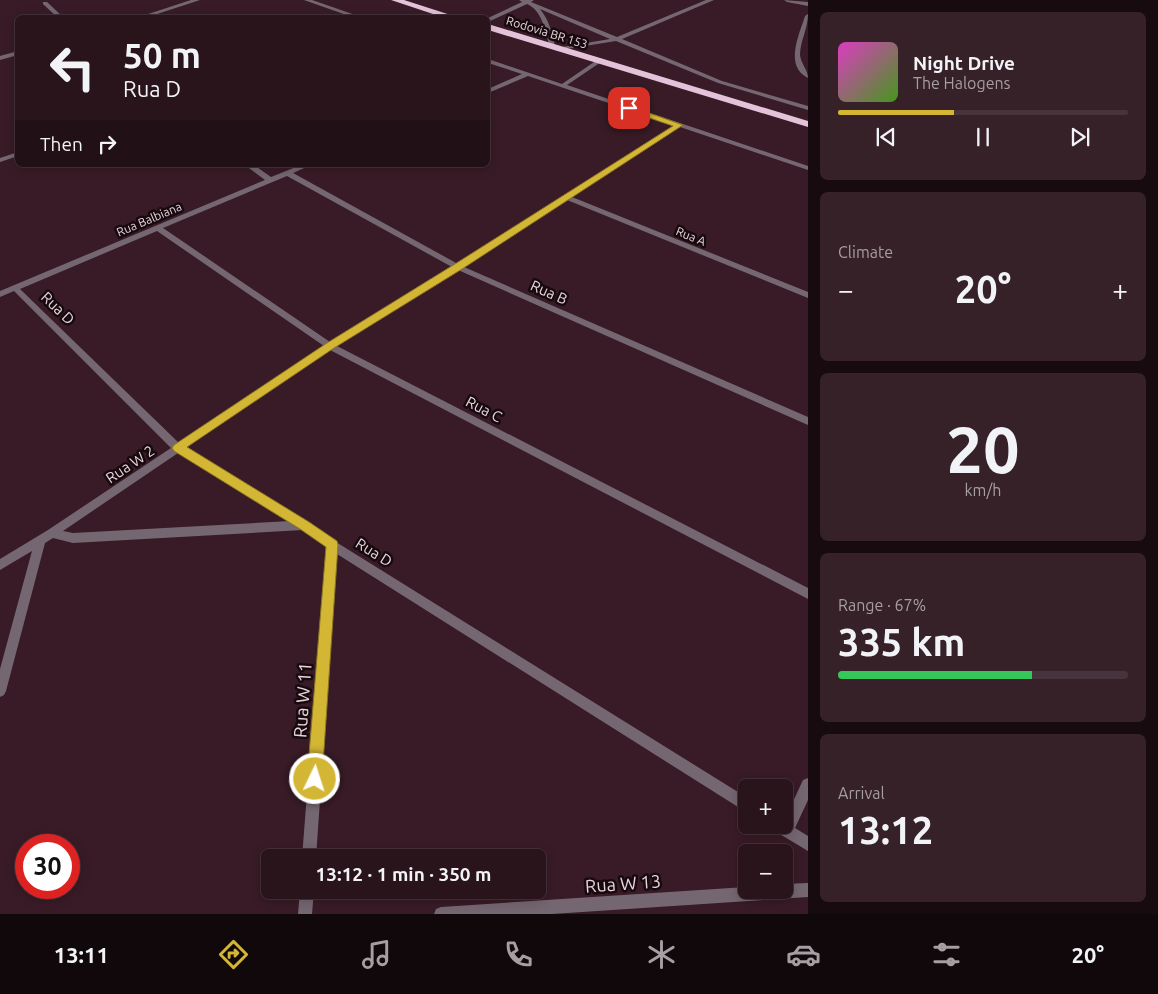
<!DOCTYPE html>
<meta charset="utf-8">
<style>
body{margin:0;font-family:Ubuntu,sans-serif;background:#362129;color:#f1f3f6;height:100vh;display:flex;flex-direction:column;font-size:19px;white-space:nowrap}
*{box-sizing:border-box;margin:0}
p{font-size:16px;color:#a59ea3}
.icon{flex:none;width:28px;height:28px;fill:none;stroke:currentColor;stroke-width:2;stroke-linecap:round;stroke-linejoin:round}
.map{position:relative;flex:1;overflow:hidden}
.details{display:flex;flex-direction:column;gap:12px;padding:12px;background:#170b0f;width:350px}
.details>*{flex:none}
.banner{position:absolute;left:15px;top:15px;width:475px;height:152px;border-radius:8px;box-shadow:0 2px 12px #0003,0 0 0 1px #46333b;background:#2a141c;color:#f1f3f6;overflow:hidden}
.fabs{position:absolute;left:738px;top:779px;display:grid;gap:10px}
.fabs a{display:grid;place-items:center;width:55px;height:55px;border-radius:8px;background:#2a141c;box-shadow:0 2px 12px #0003,0 0 0 1px #46333b;font-size:25px}
.speed{position:absolute;left:15px;top:834px;display:flex;gap:10px;font-size:25px;font-weight:700;text-align:center}
.speed>*{display:grid;place-content:center;width:65px;height:65px;border-radius:50%;background:#2a141c;box-shadow:0 2px 12px #0003,0 0 0 1px #46333b;line-height:1}
.speed .limit{border:8px solid #d22;background:#fff;color:#111}
.pin{position:absolute;display:grid;place-items:center;width:42px;height:42px;color:#fff;margin:-21px;border-radius:10px;box-shadow:0 2px 8px #0006}
.me{position:absolute;width:55px;margin:-28px;rotate:4deg;stroke-linejoin:round;filter:drop-shadow(0 0 4px #0008)}
.turn{display:flex;align-items:center;gap:18px;height:105px;padding:0 25px;font-size:22px}
.turn .icon{width:65px;height:65px;stroke-width:2.5}
.turn b{display:block;font-size:35px;line-height:42px}
.then{display:flex;align-items:center;height:48px;padding:0 25px;background:#0003;gap:10px;font-size:19px}
.big{font-size:38px;font-weight:600;line-height:1.1}
.details .widget{flex:1;display:flex;flex-direction:column;justify-content:center;gap:8px;min-width:0;padding:0 18px;border-radius:8px;background:#362129}
.details .dial{align-items:center;gap:0}
.dial b{font-size:65px;line-height:1}
.song{display:flex;align-items:center;gap:15px}
.cover{width:60px;height:60px;border-radius:8px;background:linear-gradient(135deg,hsl(310 70% 55%),hsl(100 70% 35%))}
.played{height:5px;border-radius:2px;background:linear-gradient(90deg,#d4b635 40%,#46333b 40%)}
.keys{display:flex;justify-content:space-around;direction:ltr}
.heat{display:flex;justify-content:space-between;align-items:center;font-size:28px;direction:ltr}
.charge{height:8px;border-radius:4px;background:linear-gradient(90deg,#34c759 67%,#46333b 0)}
.trip{position:absolute;left:261px;top:849px;width:285px;height:50px;border-radius:8px;background:#2a141c;box-shadow:0 2px 12px #0003,0 0 0 1px #46333b;font-weight:600;line-height:50px;text-align:center}
.tab-bar{display:flex;height:80px;justify-content:space-around;align-items:center;background:#11080b;color:#a59ea3}
.tab-bar .icon{width:35px;height:35px}
.tab-bar .current{color:#d4b635}
.tab-bar b{font-size:22px;color:#f1f3f6}
main{display:flex;flex:1;min-height:0}
.map>svg:first-child{display:block}
.lines{fill:none;stroke-linecap:round;stroke-linejoin:round}
.street{fill:#756771;fill-rule:evenodd}
.highway{fill:#e4c3da;fill-rule:evenodd}
.route{fill:#d4b635;stroke:#8a7622}
.labels{text-anchor:middle;dominant-baseline:central;stroke-width:5;stroke-linejoin:round;paint-order:stroke}
.far-street-label{font-size:12px;fill:#e9d4db;stroke:#170a0f}
.street-label{font-size:15px;fill:#e9d4db;stroke:#170a0f}
.near-street-label{font-size:18px;fill:#e9d4db;stroke:#170a0f}
</style>
<main>
<div class="map">
<svg width="808" height="914" viewBox="0 0 808 914">
<rect width="100%" height="100%" fill="#381b26"/>
<g class="lines">
<g class="street">
<path d="M191 0H200L145 18H136Z"/>
<path d="M304 0H312L364 18H355Z"/>
<path d="M519 0H534L531 2 617 37 706 0H714L622 39 722 81 808 106V110L718 83 616 41 560 50 559 49 562 47 610 39 540 9C549 20 552 32 555 46L550 47C545 32 543 11 527 4L488 22V18L522 2Z"/>
<path d="M784 0 808 2V6L787 2Z"/>
<path d="M43 2H47L64 18H58L43 4Z"/>
<path d="M808 14C808 29 800 41 800 55 801 64 808 70 808 78 784 66 799 35 805 16Z"/>
<path d="M18 51V55L0 60V56Z"/>
<path d="M488 59 562 84 597 60H601V62L567 85 808 166V170L680 127 572 197 808 292V298L567 200 464 267 808 417V425L458 270 337 346 808 588V599L330 350 186 448 309 522 336 542 746 797V812L337 554 316 858H302L326 547 303 530 73 543 53 538 45 543 6 691 4 695 0 697V669L32 551 0 570V559L48 530 171 448 14 291 0 297V291L265 180 245 165H254L271 177 301 165H311L293 173 458 264 674 125 528 76 488 93V89L522 74 488 63ZM287 176 452 267 330 342 163 228ZM157 231 324 346 179 443 20 289ZM178 453 290 521 73 533 63 531Z"/>
<path d="M18 152V156L0 162V158Z"/>
<path d="M808 778V800L795 828 808 836V851L773 830 771 825H784V821L803 780Z"/>
<path d="M808 883V897L552 914H434L436 909 441 907 746 887V890H784V884Z"/>
<path d="M300 890H314L312 914H298Z"/>
</g>
<g class="highway">
<path d="M391 0H404L460 18H445Z"/>
<path d="M488 24 808 121V127L488 30Z"/>
</g>
</g>
<path class="route" d="M629 106 683 125 462 269 334 348 187 447 309 522 337 541 338 545 322 779 320 785 315 787 309 785 307 779 326 547 300 529 174 451 172 448 174 445 327 343 455 264 673 126 626 110V107Z"/>
<g class="labels">
<g class="far-street-label">
<text transform="translate(547 32) rotate(17)">Rodovia BR 153</text>
<text transform="translate(149 219) rotate(-23)">Rua Balbiana</text>
<text transform="translate(691 236) rotate(22)">Rua A</text>
</g>
<g class="street-label">
<text transform="translate(549 292) rotate(24)">Rua B</text>
<text transform="translate(58 308) rotate(44)">Rua D</text>
<text transform="translate(484 409) rotate(28)">Rua C</text>
<text transform="translate(130 464) rotate(-34)">Rua W 2</text>
<text transform="translate(374 552) rotate(32)">Rua D</text>
</g>
<g class="near-street-label">
<text transform="translate(302 700) rotate(-86)">Rua W 11</text>
<text transform="translate(623 883) rotate(-4)">Rua W 13</text>
</g>
</g>
</svg>
<div class="fabs">
<a>+</a>
<a>−</a>
</div>
<div class="speed"><div class="limit">30</div></div>
<div class="pin" style="left:629px;top:108px;background:#d93025"><svg class="icon" aria-label="arrive" viewBox="0 0 24 24"><path d="M6 21V4h12l-3 4 3 4H6"/></svg></div>
<svg class="me" style="left:315px;top:779px" viewBox="-20 -20 40 40"><circle r="17" fill="#d4b635" stroke="#fff" stroke-width="3"/><path d="M0-11L8 9 0 5-8 9z" fill="#fff"/></svg>
<div class="trip">13:12 · 1 min · 350 m</div>
<div class="banner">
<div class="turn"><svg class="icon" aria-label="left" viewBox="0 0 24 24"><path d="M17 20v-9H6M10 6l-5 5 5 5"/></svg><div><b>50 m</b>Rua D</div></div>
<div class="then">Then<svg class="icon" aria-label="right" viewBox="0 0 24 24"><path d="M7 20v-9h11M14 6l5 5-5 5"/></svg></div>
</div>
</div>
<section class="details">
<div class="widget">
<div class="song"><i class="cover"></i><div><b>Night Drive</b><p>The Halogens</p></div></div>
<div class="played"></div>
<div class="keys"><svg class="icon" aria-label="previous" viewBox="0 0 24 24"><path d="M18 5L8 12l10 7zM5 5v14"/></svg><svg class="icon" aria-label="pause" viewBox="0 0 24 24"><path d="M8 5v14M16 5v14"/></svg><svg class="icon" aria-label="next" viewBox="0 0 24 24"><path d="M6 5l10 7-10 7zM19 5v14"/></svg></div>
</div>
<div class="widget"><p>Climate</p>
<div class="heat"><a>−</a><b class="big">20°</b><a>+</a></div>
</div>
<div class="widget dial"><b>20</b><p>km/h</p></div>
<div class="widget"><p>Range · 67%</p><b class="big">335 km</b><div class="charge"></div></div>
<div class="widget"><p>Arrival</p><b class="big">13:12</b></div>
</section>
</main>
<nav class="tab-bar">
<b>13:11</b>
<svg class="icon current" aria-label="directions" viewBox="0 0 24 24"><path d="M12 3l9 9-9 9-9-9zM9 14v-3h6M13 9l2 2-2 2"/></svg>
<svg class="icon" aria-label="music" viewBox="0 0 24 24"><path d="M9 18V5l10-2v13"/><circle cx="6" cy="18" r="3"/><circle cx="16" cy="16" r="3"/></svg>
<svg class="icon" aria-label="phone" viewBox="0 0 24 24"><path d="M5 4h4l2 5-3 2q2 4 5 5l2-3 5 2v4C11 20 4 13 5 4z"/></svg>
<svg class="icon" aria-label="climate" viewBox="0 0 24 24"><path d="M12 3v18M4 7l16 10M4 17L20 7"/></svg>
<svg class="icon" aria-label="car" viewBox="0 0 24 24"><path d="M5 17H2v-5l4-1 3-4h7l3 4 3 1v5h-3M9 17h6M6 11h13"/><circle cx="7" cy="17" r="2"/><circle cx="17" cy="17" r="2"/></svg>
<svg class="icon" aria-label="filters" viewBox="0 0 24 24"><path d="M4 7h16M4 17h16"/><circle cx="9" cy="7" r="2"/><circle cx="15" cy="17" r="2"/></svg>
<b>20°</b>
</nav>
